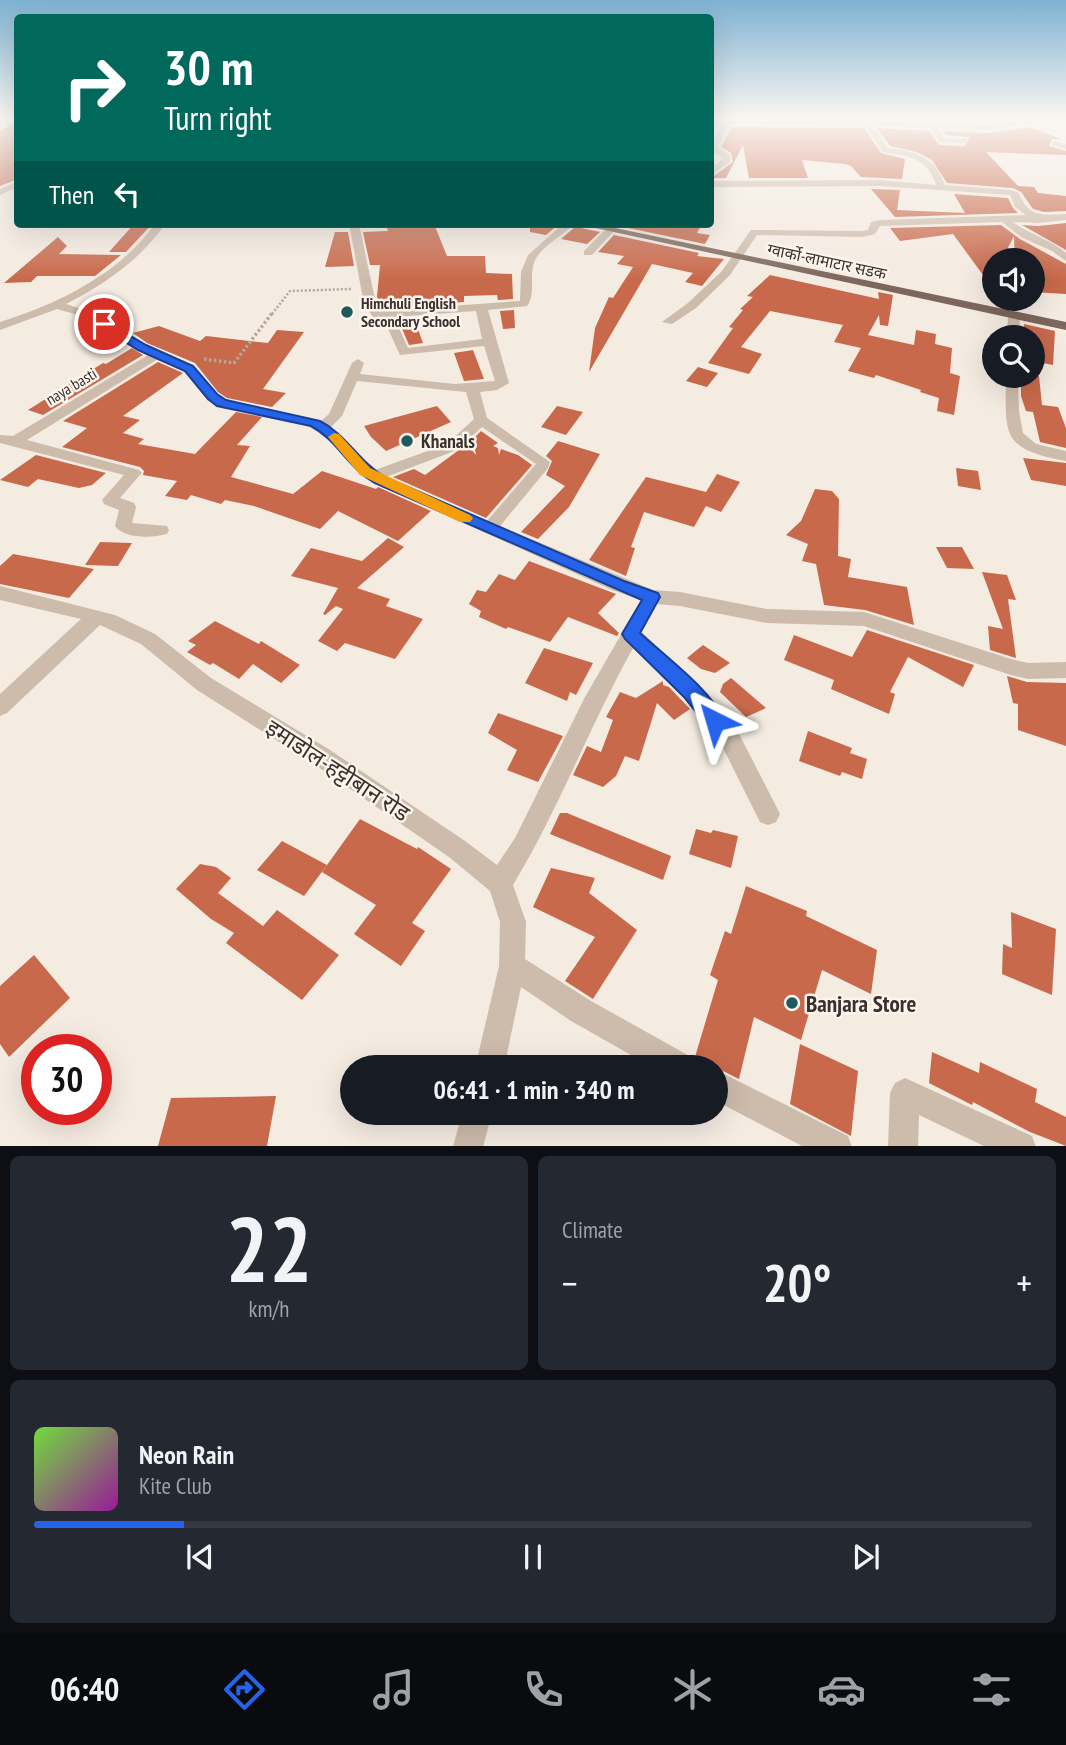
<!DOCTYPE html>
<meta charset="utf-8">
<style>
body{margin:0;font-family:"PT Sans Narrow","Noto Sans Devanagari",sans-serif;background:#242831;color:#f1f3f6;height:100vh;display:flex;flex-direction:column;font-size:26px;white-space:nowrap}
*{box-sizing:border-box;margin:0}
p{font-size:23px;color:#9ea1a6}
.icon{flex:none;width:38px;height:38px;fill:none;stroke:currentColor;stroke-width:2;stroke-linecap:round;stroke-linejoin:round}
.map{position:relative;height:1146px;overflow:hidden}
.sheet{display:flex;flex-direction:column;gap:10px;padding:10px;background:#0d0f14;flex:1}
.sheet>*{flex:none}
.hud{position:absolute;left:14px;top:14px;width:700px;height:214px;border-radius:7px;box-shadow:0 7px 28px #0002;background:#00695c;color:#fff;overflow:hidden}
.tools{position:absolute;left:982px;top:248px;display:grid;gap:14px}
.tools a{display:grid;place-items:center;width:63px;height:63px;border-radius:50%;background:#171b24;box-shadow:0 7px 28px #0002;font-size:35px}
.speed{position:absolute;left:21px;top:1034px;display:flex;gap:14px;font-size:35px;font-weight:700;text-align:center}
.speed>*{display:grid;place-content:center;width:91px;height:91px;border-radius:50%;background:#171b24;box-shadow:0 7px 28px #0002;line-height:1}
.speed .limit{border:10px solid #d22;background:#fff;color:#111}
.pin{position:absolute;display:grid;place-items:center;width:60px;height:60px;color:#fff;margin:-30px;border:4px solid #fff;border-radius:50%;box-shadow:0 2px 7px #0007}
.me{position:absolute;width:77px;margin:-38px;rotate:320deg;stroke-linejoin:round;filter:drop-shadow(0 0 5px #0008)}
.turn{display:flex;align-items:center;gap:24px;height:147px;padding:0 35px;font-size:32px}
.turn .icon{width:91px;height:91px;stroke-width:2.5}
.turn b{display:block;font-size:49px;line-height:60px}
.then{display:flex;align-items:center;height:66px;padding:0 35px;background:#0003;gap:14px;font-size:26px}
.big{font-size:52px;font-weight:800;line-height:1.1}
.sheet .widget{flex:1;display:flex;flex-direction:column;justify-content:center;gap:10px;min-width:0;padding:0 24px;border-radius:10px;background:#242831}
.sheet .dial{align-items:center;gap:0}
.dial b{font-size:91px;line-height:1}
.song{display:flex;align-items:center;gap:21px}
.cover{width:84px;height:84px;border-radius:10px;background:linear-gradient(135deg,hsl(100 70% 55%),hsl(300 70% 35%))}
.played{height:7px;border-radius:4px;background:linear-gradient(90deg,#2563eb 15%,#363941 15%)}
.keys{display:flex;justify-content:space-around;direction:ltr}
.heat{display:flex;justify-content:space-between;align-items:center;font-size:38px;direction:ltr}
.sheet .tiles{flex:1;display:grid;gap:10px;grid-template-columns:1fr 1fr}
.widget:last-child{grid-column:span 2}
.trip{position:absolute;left:340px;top:1055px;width:388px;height:70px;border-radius:35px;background:#171b24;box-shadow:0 7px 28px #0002;font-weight:800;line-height:70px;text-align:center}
.menu{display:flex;height:112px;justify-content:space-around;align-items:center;background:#090b0e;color:#9ea1a6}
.menu .icon{width:49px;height:49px}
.menu .on{color:#2563eb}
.menu b{font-size:32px;color:#f1f3f6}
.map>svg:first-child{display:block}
.building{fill:#c8694b}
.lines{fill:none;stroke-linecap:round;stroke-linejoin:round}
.path-far1{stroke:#b9a596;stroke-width:2.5;stroke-dasharray:2 2;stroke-linecap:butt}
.path{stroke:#b9a596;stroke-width:3.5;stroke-dasharray:2.5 2.5;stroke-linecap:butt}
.minor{fill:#cdbbac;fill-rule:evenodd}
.major{fill:#7d675c;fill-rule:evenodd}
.route{fill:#2563eb;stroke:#184099;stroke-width:2}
.slow{fill:#f59e0b}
.poi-dot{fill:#1f5a5e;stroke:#fbf5ee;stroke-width:2.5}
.labels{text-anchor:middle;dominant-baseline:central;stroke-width:5;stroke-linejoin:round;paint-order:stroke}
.far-street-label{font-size:16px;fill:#3b302b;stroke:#fbf5ee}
.far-poi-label{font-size:16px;font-weight:bold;fill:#3b302b;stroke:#fbf5ee;text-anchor:start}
.poi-label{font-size:19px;font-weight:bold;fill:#3b302b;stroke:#fbf5ee;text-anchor:start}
.near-street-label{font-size:23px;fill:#3b302b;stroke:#fbf5ee}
.near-poi-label{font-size:23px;font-weight:bold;fill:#3b302b;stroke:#fbf5ee;text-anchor:start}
</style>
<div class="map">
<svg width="1066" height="1147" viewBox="0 0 1066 1147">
<rect width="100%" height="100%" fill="#f4ebe1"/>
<g class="building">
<path d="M18 120V179L0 186V131Z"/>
<path d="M732 127 864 128 881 153 905 159 902 179 861 177 851 166 845 164 802 160 808 178H749L743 145 726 178H711L733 162 731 153 721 147Z"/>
<path d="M1031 127 1061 139H1052L1049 146 1066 151V155L986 152 1018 186 1034 187 1038 193 1066 196V211L1044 212 1033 209 1021 192 1013 188 947 183 932 160 917 152 890 146 877 128 929 131 939 145 965 146 970 137 946 135 943 131 988 133Z"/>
<path d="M871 189 900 190 897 210 965 213 954 194 1008 198 1013 208 1018 213 895 217Z"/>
<path d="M1066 223V250L1022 225 1038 226Z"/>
<path d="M134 224H152L126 252H109Z"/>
<path d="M415 224H434L447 256H485L486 273 512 274 513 299 498 300 497 295 464 296V302L381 308 377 297 380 265H370L363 232 388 231 387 227Z"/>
<path d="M530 224H559L546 235 530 232Z"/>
<path d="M609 224H702L697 233 710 235 705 244Z"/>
<path d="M1001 225 1020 239 1066 264V294L1032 292V261H1015L1014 236 1001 261H994V290L953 234 900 241 890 228Z"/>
<path d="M576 226V227L600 232 587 244 561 239Z"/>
<path d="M335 232H348L354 266 325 267Z"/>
<path d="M614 235 699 253 697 256 724 259 702 286 685 282 693 273 652 264 589 372 595 328 609 297 613 298 633 267 617 264 624 256 598 252Z"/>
<path d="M58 237 67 246 59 254 121 255 95 276H37L31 282 4 283Z"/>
<path d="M770 275 879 299 878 292 893 295 888 326 880 325 879 315 868 335 914 345 916 330 936 334 935 344 952 348 950 373 960 376 954 415 937 411 939 398 920 392 921 390 876 375 874 378 848 371 861 348 834 342 843 325 770 311 741 347 762 354 749 374 708 363 733 328 729 327 743 310 740 309 753 297 747 296Z"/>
<path d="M514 310 515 328 503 329 500 311Z"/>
<path d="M414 318 423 343 409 345 398 319Z"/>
<path d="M1024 324 1055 331 1053 365 1032 361V338L1023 336Z"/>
<path d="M159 326 200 341 206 336 268 343 277 330 304 332 263 389 286 393 272 407 227 398 218 392 195 363 147 343 133 333Z"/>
<path d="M132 348 143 355 43 415 28 410 103 363 106 364Z"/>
<path d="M473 350 484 379 464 381 454 353Z"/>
<path d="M158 362 183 373 123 416 140 420 123 433 144 439 138 444 195 454 236 412 262 417 237 445 250 446 231 477 293 494 322 471 376 489 378 487 431 511 398 541 338 511 320 529 254 506 225 500 221 504 191 495 187 500 165 496 177 481 143 475 144 471 140 467 62 447 87 428 63 421Z"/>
<path d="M698 367 718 373 707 387 686 381Z"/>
<path d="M1021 376H1039L1042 405 1058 407 1066 428V448L1040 442 1033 412 1026 411 1021 396Z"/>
<path d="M437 406 451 422 386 451 371 437 364 426Z"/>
<path d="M557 406 583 412 566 435 541 427Z"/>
<path d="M481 431 498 443 493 446 498 448 499 455 501 449 518 455 532 465 486 518 393 477 414 469 425 475 467 444 476 455 473 439Z"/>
<path d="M558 441 600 454 569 507 538 539 521 532 565 486 546 475 552 461 546 456Z"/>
<path d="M36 455 106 473 92 485 79 488 38 479 28 487 0 480Z"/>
<path d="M1023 458 1066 463V486L1031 480Z"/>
<path d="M956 468 978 471 981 490 958 486Z"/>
<path d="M717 474 740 482 721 512 706 506 694 527 644 512 631 547 635 548 626 576 589 560 646 477 706 492Z"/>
<path d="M815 489 832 491 839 499 838 556 851 559 848 577 907 587 914 625 865 610 824 605 816 564 802 561 808 544 786 535 801 521Z"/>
<path d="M388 538 404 547 357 588 390 599 386 606 423 619 395 659 345 643 337 651 318 641 343 609 336 606 325 615 323 614 338 588 291 576 311 548 362 561Z"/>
<path d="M100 542 132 543 118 566 85 565Z"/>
<path d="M936 547H962L974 569 947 568Z"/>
<path d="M13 554 94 569 69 598 0 584V566Z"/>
<path d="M529 561 616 594 598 613 619 633 617 636 568 617 550 642 508 627 506 629 479 617 481 611 469 604 477 590 486 592 499 574 515 580Z"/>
<path d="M982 572 1007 575 1016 600 1008 599 1016 658 990 650 988 626 1003 629Z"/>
<path d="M215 621 259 644 261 641 300 665 281 683 253 664 239 679 213 663 210 665 187 652 196 645 188 641Z"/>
<path d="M867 630 974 665 963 687 908 657 890 692 895 694 889 714 831 689 834 680 784 660 794 635 852 657Z"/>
<path d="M703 645 730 663 715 673 701 669 687 658Z"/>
<path d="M544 648 593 663 576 695 570 692 567 701 525 683Z"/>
<path d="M1007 676 1027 682 1066 683V746L1018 730V704L1013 703Z"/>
<path d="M731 678 766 708 746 717 720 692 723 684Z"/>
<path d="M663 681V685L669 687 690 709 674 720 657 703 639 761 625 756 616 776 603 787 573 775 587 746 601 752 613 720 606 717 620 692 636 698Z"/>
<path d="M498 713 563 736 538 782 507 770 517 750 488 733Z"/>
<path d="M808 731 852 748 850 753 867 759 862 779 842 772 840 776 799 761Z"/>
<path d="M560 813H567L671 856 663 880 550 834Z"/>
<path d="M360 819 417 849 418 847 451 869 412 923 425 931 401 966 354 934 376 905 322 872Z"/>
<path d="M696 829 711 833 713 830 738 836 731 868 689 854Z"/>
<path d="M282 841 327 865 304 896 257 870Z"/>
<path d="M200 864 216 867 231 878 218 893 263 926 277 910 339 955 302 1000 226 943 234 933 211 919 176 889Z"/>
<path d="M551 868 595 878 589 893 637 930 593 999 565 981 595 937 533 907Z"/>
<path d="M746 886 807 911 806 916 877 950 871 994 822 970 801 1040 754 1017 739 1079 717 1068H699L695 1057 718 980 710 975 725 931 731 934Z"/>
<path d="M1011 912 1056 929 1052 995 1002 974 1003 944 1012 948Z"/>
<path d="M34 955 70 998 9 1057 0 1044V986Z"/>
<path d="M800 1044 858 1071 851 1136 790 1104Z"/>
<path d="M932 1052 979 1073 980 1062 1037 1089 1035 1102 1066 1117V1146L1030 1132 973 1102 972 1105 929 1083Z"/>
<path d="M276 1096 267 1146H158L171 1098Z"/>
</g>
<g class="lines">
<path class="path-far1" d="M272 314 290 291 352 289"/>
<path class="path" d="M204 359 234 363 273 312"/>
<g class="minor">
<path d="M1036 119H1056L988 130 938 128 944 138 968 139 965 143 939 142 930 128 872 125 888 148C917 152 935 157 945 185L1012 190 1019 193C1029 218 1042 215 1066 214V220L1038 223 1013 222C1029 234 1051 239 1066 253V261L1052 251 1021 237 1002 222 880 226 875 234 863 237 757 235 730 275 696 308 672 324 662 322 688 303 722 271 751 230 863 231 868 230 871 222 880 220 1026 215 1015 207 1010 195 879 186 710 187V181L879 180 936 185C927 157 909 156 883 152L865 125 728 124 718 148 730 155V162L710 176V170L723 158 710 150 721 124H710V120L867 121 988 126Z"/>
<path d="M1054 141 1066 144V149L1051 145Z"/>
<path d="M18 181V187L0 195V189Z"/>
<path d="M155 224H165C140 260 105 284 66 304L100 315 146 345 194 365 217 394 226 400 321 421 329 414 352 363 358 359 364 363 360 374 455 384 495 381 484 346 400 355 383 318 373 317 364 304 349 224H359L376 304 380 311 520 301 521 272 528 255 563 224H574C562 237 540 246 534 263 529 277 536 294 527 306L488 310 509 383 497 390 480 392 487 418 550 462 548 468 500 526 653 590 680 592 767 609 864 612 1011 659 1028 663 1066 662V678L1028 679 1011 675 864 626 767 623 680 606 657 604 642 632 697 685 736 728 776 806 780 814 776 822 768 825 760 822 720 742 683 697 633 648C590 725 559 809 513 885L526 922 525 959 591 1001 693 1058 697 1068H654L571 1021 521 987 504 1068H475L499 966 500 922 490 891 449 857 314 764 197 690 141 644 100 625 7 713 0 716V694L81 619 0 600V586L115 615 155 634 211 678 330 750 465 841 497 865 515 838 585 697 641 600 612 590 375 483C354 469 340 446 318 432 298 418 243 412 217 406L207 400 184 371 158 359 27 440 139 470 142 473 139 476 120 498 134 503 136 507 132 523 167 526 169 530 167 534C152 538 124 539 115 526L119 510 104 504 102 500 124 475 0 443V435L13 436 148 355 92 319 57 309 0 330V322C58 304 119 274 155 224ZM476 311 482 339 408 348 394 317ZM357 381 466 392 474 419 447 444 375 470 331 427 342 416ZM482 427 536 464 487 521 386 477 457 450Z"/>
<path d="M275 224H290L285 227Z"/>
<path d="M607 228 615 230 592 255H584V251Z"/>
<path d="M1014 313 1020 316 1019 338H1007L1008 316Z"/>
<path d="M1006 376H1018L1019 411 1023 433 1036 444 1066 451V461C1002 449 1005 436 1006 376Z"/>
<path d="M716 1070 848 1136 852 1147H804L716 1101Z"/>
<path d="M905 1078 1032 1136 1036 1147H986L919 1115 918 1147H888L890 1093 895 1083Z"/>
<path d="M462 1113H492L483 1147H453Z"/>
</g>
<path class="major" d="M577 224H596L1066 322V330Z"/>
</g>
<linearGradient id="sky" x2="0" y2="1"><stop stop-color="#7eb2d2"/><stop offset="0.42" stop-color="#faf6f2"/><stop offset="1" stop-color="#faf6f2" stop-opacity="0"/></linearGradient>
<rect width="1066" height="280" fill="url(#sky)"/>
<path class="route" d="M100 322H107L146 345 193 366 217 394 226 400 320 421C346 434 359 462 385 477L624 581 658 593 660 597 640 633C666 657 710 689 725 721L722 727 715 729 708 727 684 697 625 639 622 634 642 600 375 483C349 469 337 440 311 426L217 406 208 399 185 371 138 350 100 326Z"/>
<path class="slow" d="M334 433 339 434 370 468 470 515 473 518 470 522H460L360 475 328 437Z"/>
<g class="poi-dot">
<circle cx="347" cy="312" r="7"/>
<circle cx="407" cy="441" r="7"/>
<circle cx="792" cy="1003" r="7"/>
</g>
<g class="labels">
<g class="far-street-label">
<text transform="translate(827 261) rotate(12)">ग्वार्को-लामाटार सडक</text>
<text transform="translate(71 386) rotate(-31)">naya basti</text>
</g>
<g class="far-poi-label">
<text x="361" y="303">Himchuli English<tspan x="361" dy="18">Secondary School</tspan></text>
</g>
<g class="poi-label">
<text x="421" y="441">Khanals</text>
</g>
<g class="near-street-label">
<text transform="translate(338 770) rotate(33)">इमाडोल-हट्टीबान रोड</text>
</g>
<g class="near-poi-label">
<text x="806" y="1003">Banjara Store</text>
</g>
</g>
</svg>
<div class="tools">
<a><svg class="icon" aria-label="sound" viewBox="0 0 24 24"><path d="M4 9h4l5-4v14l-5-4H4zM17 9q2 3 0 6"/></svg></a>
<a><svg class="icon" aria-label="search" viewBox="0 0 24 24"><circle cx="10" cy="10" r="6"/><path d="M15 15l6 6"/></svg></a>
</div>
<div class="speed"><div class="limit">30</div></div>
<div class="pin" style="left:104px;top:324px;background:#d93025"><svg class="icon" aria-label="arrive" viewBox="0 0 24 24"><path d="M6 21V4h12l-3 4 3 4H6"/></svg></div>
<svg class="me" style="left:715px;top:721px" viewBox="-20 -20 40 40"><path d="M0-17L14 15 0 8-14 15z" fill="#2563eb" stroke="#fff" stroke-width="4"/></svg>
<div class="trip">06:41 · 1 min · 340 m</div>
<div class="hud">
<div class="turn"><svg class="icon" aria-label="right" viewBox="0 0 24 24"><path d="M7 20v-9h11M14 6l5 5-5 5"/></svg><div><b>30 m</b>Turn right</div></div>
<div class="then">Then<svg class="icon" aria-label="left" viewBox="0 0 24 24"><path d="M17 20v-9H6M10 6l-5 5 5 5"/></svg></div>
</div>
</div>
<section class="sheet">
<div class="tiles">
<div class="widget dial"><b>22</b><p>km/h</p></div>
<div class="widget"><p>Climate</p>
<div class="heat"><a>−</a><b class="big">20°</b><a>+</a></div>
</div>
<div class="widget">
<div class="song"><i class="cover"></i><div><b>Neon Rain</b><p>Kite Club</p></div></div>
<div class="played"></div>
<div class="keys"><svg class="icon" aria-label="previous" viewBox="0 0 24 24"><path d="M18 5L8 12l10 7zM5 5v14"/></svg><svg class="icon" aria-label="pause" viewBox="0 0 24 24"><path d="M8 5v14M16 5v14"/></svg><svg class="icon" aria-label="next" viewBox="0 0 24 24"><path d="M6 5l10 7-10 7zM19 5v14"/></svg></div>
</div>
</div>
</section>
<nav class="menu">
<b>06:40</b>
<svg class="icon on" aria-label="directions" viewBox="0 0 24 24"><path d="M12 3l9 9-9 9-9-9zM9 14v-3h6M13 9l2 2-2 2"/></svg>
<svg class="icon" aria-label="music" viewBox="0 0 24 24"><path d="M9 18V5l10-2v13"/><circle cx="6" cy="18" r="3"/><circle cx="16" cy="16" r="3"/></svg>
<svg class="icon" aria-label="phone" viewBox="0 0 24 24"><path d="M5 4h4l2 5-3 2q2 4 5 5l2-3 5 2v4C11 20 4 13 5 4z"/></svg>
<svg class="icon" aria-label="climate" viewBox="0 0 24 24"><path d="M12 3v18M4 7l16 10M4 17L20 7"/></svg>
<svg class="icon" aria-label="car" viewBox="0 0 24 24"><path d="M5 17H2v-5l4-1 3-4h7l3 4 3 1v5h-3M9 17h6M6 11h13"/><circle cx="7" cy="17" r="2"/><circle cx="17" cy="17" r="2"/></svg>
<svg class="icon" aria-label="filters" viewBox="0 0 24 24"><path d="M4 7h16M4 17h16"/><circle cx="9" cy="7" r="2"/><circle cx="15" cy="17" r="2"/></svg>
</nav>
